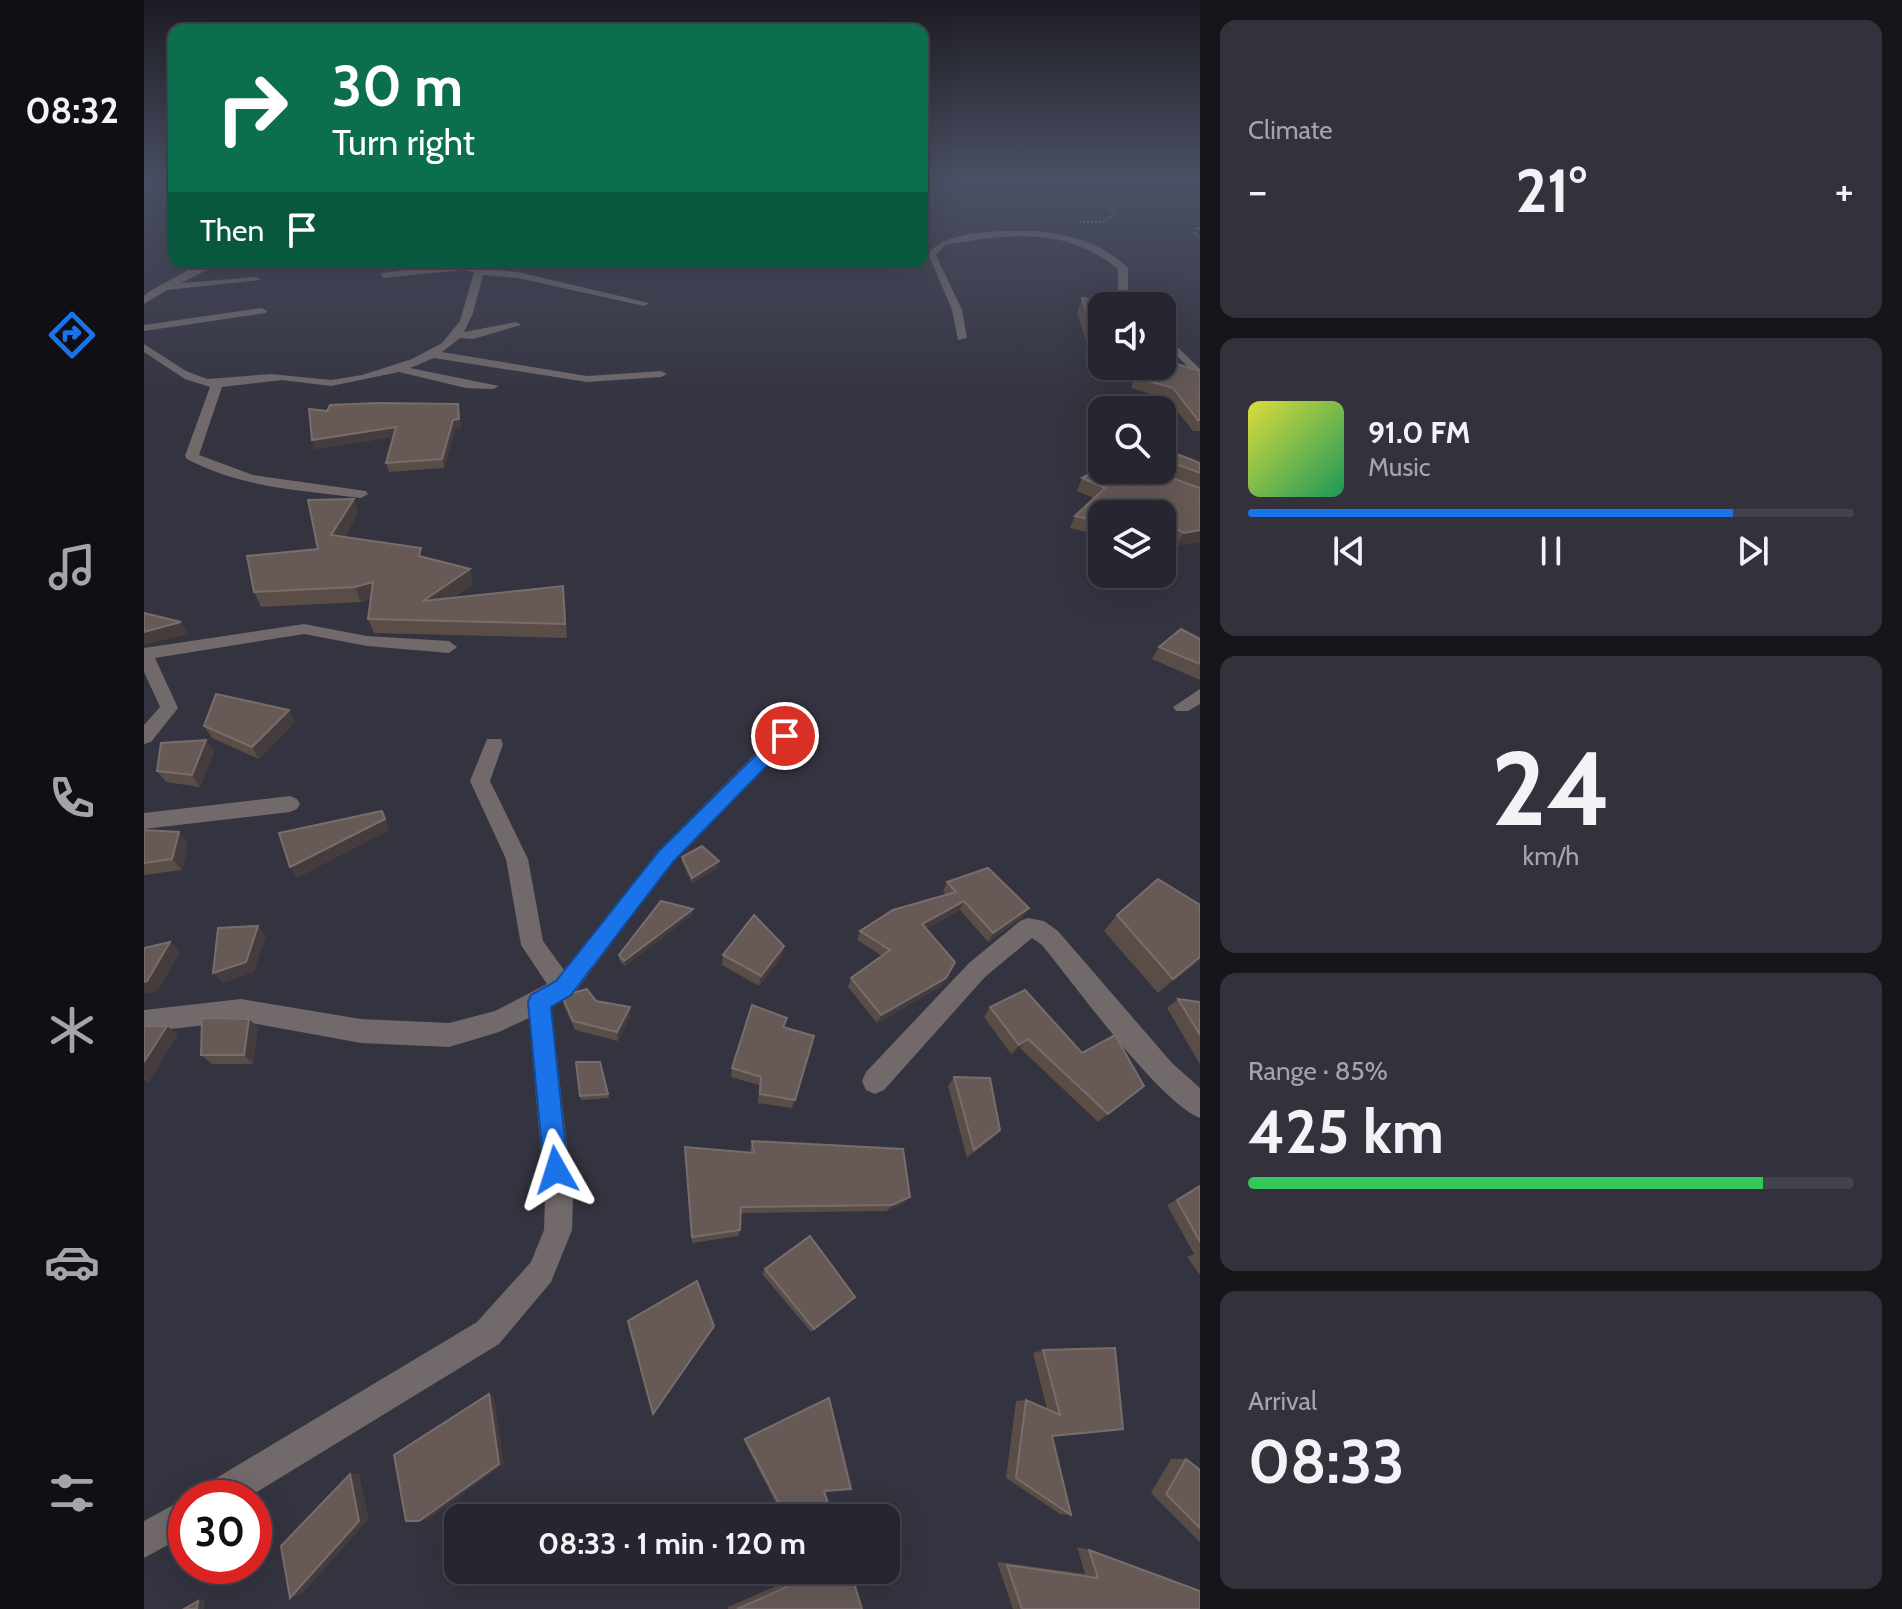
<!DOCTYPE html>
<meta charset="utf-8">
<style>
body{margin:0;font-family:Cabin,sans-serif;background:#33323c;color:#f1f3f6;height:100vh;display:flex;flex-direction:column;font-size:30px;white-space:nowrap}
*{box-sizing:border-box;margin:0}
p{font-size:26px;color:#a4a5ab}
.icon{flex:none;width:44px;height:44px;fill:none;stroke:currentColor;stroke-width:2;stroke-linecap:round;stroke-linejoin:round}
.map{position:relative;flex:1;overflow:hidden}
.sheet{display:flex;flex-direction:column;gap:20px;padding:20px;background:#15151a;width:702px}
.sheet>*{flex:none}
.top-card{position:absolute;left:24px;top:24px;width:760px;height:244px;border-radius:16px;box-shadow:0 8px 32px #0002,0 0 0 2px #43434c;background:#0b6e4f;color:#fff;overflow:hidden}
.fabs{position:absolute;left:944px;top:292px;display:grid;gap:16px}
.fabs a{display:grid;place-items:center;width:88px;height:88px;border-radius:16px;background:#272630;box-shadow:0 8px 32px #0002,0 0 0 2px #43434c;font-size:40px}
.speed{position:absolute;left:24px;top:1480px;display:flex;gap:16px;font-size:40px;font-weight:700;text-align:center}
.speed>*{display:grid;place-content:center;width:104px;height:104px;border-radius:50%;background:#272630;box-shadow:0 8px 32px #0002,0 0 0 2px #43434c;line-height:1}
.speed .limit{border:12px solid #d22;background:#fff;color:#111}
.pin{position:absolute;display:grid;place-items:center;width:68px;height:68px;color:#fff;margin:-34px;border:4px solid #fff;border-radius:50%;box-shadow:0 2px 8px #0007}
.me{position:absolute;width:88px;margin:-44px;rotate:354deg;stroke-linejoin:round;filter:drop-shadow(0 0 6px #0008)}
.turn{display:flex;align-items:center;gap:28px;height:168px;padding:0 32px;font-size:36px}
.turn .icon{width:104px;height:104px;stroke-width:2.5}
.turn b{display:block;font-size:56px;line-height:68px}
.then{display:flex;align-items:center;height:76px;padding:0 32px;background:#0003;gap:16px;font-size:30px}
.big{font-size:60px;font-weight:800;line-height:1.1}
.sheet .card{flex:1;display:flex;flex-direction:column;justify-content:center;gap:12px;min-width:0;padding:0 28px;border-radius:16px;background:#33323c}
.sheet .dial{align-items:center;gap:0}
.dial b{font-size:104px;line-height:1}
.song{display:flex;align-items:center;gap:24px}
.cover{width:96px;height:96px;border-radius:12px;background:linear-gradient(135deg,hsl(60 70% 55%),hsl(150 70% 35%))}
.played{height:8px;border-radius:4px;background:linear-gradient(90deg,#1a73e8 80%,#43434c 80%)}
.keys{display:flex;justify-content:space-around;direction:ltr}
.heat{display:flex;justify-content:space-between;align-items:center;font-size:44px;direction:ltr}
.charge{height:12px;border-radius:6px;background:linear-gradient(90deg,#34c759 85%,#43434c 0)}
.trip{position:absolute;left:300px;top:1504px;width:456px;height:80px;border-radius:16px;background:#272630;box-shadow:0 8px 32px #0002,0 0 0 2px #43434c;font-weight:800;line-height:80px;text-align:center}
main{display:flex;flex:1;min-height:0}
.menu{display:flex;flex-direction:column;width:144px;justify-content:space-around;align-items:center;background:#100f13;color:#a4a5ab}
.menu .icon{width:56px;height:56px}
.menu .selected{color:#1a73e8}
.menu b{font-size:36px;color:#f1f3f6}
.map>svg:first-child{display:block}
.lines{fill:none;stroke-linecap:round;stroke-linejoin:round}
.path{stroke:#83838d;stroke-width:2;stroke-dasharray:2 2;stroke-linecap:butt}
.minor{fill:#72696b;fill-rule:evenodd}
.wall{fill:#5a4c46}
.shaded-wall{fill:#453c3d}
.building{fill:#675a56;stroke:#786d6b;stroke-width:2}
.route{fill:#1a73e8;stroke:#114b97;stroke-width:2}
</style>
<main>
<nav class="menu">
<b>08:32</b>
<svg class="icon selected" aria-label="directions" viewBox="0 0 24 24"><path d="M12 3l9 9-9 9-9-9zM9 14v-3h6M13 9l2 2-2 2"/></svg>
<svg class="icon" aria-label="music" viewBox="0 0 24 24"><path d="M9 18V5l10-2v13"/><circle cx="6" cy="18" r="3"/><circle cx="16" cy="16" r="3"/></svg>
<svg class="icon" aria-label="phone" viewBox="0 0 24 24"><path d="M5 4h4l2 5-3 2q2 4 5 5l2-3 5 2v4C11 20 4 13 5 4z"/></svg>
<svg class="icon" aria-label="climate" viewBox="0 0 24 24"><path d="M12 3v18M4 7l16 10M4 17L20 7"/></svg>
<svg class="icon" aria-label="car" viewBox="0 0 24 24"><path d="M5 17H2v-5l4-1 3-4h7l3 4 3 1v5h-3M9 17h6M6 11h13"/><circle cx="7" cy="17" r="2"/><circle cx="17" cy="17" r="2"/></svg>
<svg class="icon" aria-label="filters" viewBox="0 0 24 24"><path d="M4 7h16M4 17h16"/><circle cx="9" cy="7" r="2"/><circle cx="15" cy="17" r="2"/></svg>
</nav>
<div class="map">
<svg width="1056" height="1609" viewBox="0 0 1056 1609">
<rect width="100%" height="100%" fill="#343340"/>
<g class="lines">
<g class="path">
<path d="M861 198 894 180"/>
<path d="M935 222H958L972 215 939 180"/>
<path d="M1056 228H1052L1050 234 1056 236"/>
</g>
<g class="minor">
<path d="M893 231C927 235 958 243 984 268V295L996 306H985L974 296V269C921 226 865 234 801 245L792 255 818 310 823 338 814 340 808 310 784 253C807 228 860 231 893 231Z"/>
<path d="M59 262H69L63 270 37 283 112 277 117 280 23 290 0 304V296L6 291Z"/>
<path d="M319 264 338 269 374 272 505 303 500 306 374 278 339 275 329 313 320 332 372 322 377 325 329 339 316 338 298 352 443 376 517 371 523 374 517 377 443 382 290 358 266 368 355 386 349 389 322 388 255 372 187 386 138 380 78 387 55 455 109 475 222 491 224 494 217 498C157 490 97 488 43 459L41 456 66 387 41 379 0 352V344L42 371 63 379 127 374 187 380 218 375 268 359 298 343 316 321 330 272 319 270 239 278 236 273Z"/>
<path d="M118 308 123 311 122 313 0 331V325Z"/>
<path d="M1018 332 1056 369V379L1018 341Z"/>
<path d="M160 624 223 636 305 641 313 647 305 653 223 646 160 634 11 658 34 708 7 742 0 744V725L16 707 0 672V648Z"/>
<path d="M1056 689V704L1044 711H1032L1029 707Z"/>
<path d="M641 729 650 736 648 741 529 862 428 996 407 1006 429 1198 428 1230 407 1282 355 1344 103 1498H54L59 1486 333 1322 387 1262 400 1230 401 1198 385 1018 355 1032 305 1047 217 1043 97 1021 0 1032V1010L97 999 217 1019 305 1023 351 1011 403 984 377 945 362 859 326 781 343 739H357L359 744 346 781 384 859 399 941 420 970 515 850 634 731Z"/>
<path d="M146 796 153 799 156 804 153 809 146 812 0 829V813Z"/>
<path d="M884 918 900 921 914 931 1028 1063 1056 1088V1118C1014 1101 931 985 898 945L888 938 841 977 740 1090 731 1094 722 1090 718 1081 722 1072 825 963 876 921Z"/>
<path d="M42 1498V1535L0 1558V1521Z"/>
</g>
</g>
<g class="wall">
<path d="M938 298 975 304 1006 302 1004 306H958V351L945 350 933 313Z"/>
<path d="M1056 371V431H1049L1024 399 987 388 991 377Z"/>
<path d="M314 404 317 428 311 429 300 468 245 472 242 463 249 437 171 449 168 440 183 411Z"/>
<path d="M1018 448 1056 463V542L1032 546 1018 537V514H958V536L926 528 931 516 950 498 933 491 938 478Z"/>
<path d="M214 513 200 537 280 557 329 584 309 598 421 600 423 638 230 633 224 619 227 599 217 602 117 607 110 592 174 549Z"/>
<path d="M1056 639V680L1008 659 1015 647Z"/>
<path d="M145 710 151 722 115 759 68 738 60 726Z"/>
<path d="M62 740 70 752 56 787 22 782 13 771Z"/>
<path d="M0 830 44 843 38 870 0 875Z"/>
<path d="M538 857 575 867 548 883 538 862Z"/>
<path d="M803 882 885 908 879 917 844 942 816 910 782 929 798 986 733 1023 704 987 707 978 738 956 713 940 716 931 802 895 799 891Z"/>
<path d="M549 914 481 966 475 960V955Z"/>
<path d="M973 915 1056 960 1014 993 960 931Z"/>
<path d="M579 955 638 956 615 986 578 965Z"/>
<path d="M418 996 486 1007V1016L474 1041 431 1030 420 1006Z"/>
<path d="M1034 999 1056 1002V1064L1023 1008Z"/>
<path d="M846 1007 1000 1086 954 1122 876 1048 867 1054 840 1017Z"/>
<path d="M105 1019 114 1028 109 1064H68L57 1055Z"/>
<path d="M640 1028 670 1036 648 1108 614 1103 615 1085 587 1077 588 1068Z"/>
<path d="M456 1062 465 1098 437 1100 436 1096Z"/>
<path d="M810 1077 849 1138 823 1158 804 1086Z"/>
<path d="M608 1141 760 1203 742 1211 597 1213 596 1230 594 1236 548 1243 541 1147 606 1153V1149Z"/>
<path d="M1056 1186V1275L1043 1257 1050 1254 1023 1205Z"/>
<path d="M621 1269 711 1297 667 1332 618 1274Z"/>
<path d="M971 1348 908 1436 927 1515 916 1514 862 1478 872 1401 882 1400 903 1409 889 1353 899 1350Z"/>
<path d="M685 1398 680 1491 689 1518H616L638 1515 599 1439Z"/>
<path d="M1027 1459H1042L1056 1470V1542L1007 1493Z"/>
<path d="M933 1547 945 1550 1056 1609H869L853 1562 941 1574Z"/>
<path d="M635 1570H706L718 1609H584V1607L639 1583Z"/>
</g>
<g class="shaded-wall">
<path d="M314 404 317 428 311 429 300 468 298 459Z"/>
<path d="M252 427 254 436 171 449 168 440Z"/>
<path d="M210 499 214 513 192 549 187 535Z"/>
<path d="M1056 530V542L1032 546 1040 533Z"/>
<path d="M326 569 329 584 283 615 279 601Z"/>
<path d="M229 582 234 597 217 602 211 587Z"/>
<path d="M37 622 44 634 0 645V632Z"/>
<path d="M145 710 151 722 115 759 108 747Z"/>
<path d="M62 740 70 752 56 787 48 775Z"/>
<path d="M238 811 246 830 153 878 146 867Z"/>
<path d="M35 832 44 843 38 870 28 859Z"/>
<path d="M575 861V867L548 883V878Z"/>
<path d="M820 901 816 910 774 933 778 924Z"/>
<path d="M885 908 879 917 844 942 849 933Z"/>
<path d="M549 909V914L481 966 480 961Z"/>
<path d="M114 926 122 936 110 972 79 983 69 973Z"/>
<path d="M26 942 36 952 14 991 0 994V982Z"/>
<path d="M640 946 638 956 615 986 617 976Z"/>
<path d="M1056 957V960L1014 993 1029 979Z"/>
<path d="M802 978 798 986 733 1023 737 1015Z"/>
<path d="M486 1007V1016L474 1041 473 1032Z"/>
<path d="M105 1019 114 1028 109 1064 100 1055Z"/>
<path d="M23 1026 34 1035 4 1083 0 1080V1062Z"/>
<path d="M884 1039 876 1048 867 1054 875 1045Z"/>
<path d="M856 1130 849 1138 823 1158 830 1150Z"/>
<path d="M766 1197 760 1203 742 1211 748 1205Z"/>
<path d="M570 1326 569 1329 509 1415V1414Z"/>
<path d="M345 1394 350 1396 360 1464 283 1520 275 1521Z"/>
<path d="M215 1473 225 1519 158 1594 146 1598 206 1474Z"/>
<path d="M61 1599 60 1609H53L54 1601Z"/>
</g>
<g class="building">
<path d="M938 298 975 304 1006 302 1002 306H958V335L951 334Z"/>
<path d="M1033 364 1056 371V420H1054L1029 388 991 377Z"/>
<path d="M233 403 314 404 315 419 309 420 298 459 242 463 252 427 168 440 165 409 183 411 186 405Z"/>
<path d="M1018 448 1056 463V473L1035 465H1021L1022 476 1056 488V530L1040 533 1018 521V514H980L972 511 970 514H958V522L931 516 961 488 938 478 958 467V470H1018Z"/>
<path d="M210 499 187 535 277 548 275 556 326 569 279 601 419 586 421 624 224 619 229 582 211 587 110 592 103 556 174 549 164 500Z"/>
<path d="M0 613 37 622 0 632Z"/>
<path d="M1037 629 1056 639V664L1015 647Z"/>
<path d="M72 694 145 710 108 747 60 726Z"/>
<path d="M62 740 48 775 13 771 17 743Z"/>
<path d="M238 811 241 819 146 867 135 833Z"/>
<path d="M0 830 35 832 28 859 0 863Z"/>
<path d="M558 846 575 861 548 878 538 857Z"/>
<path d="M844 868 885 908 849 933 820 901 778 924 811 962 802 978 737 1015 707 978 746 950 716 931 749 910 812 892 803 882Z"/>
<path d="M1014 879 1056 905V957L1029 979 973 915Z"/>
<path d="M517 901 549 909 480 961 475 955Z"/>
<path d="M610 915 640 946 617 976 579 955Z"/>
<path d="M114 926 102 962 69 973 74 928Z"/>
<path d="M26 942 3 981 0 982V948Z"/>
<path d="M443 989 452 1001 486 1007 473 1032 429 1021 418 996Z"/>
<path d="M881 990 938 1053 971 1035 1000 1086 964 1114 884 1039 875 1045 846 1007Z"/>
<path d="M1034 999 1056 1002V1035Z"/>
<path d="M608 1005 643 1018 639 1027 670 1036 651 1100 616 1094 617 1077 588 1068Z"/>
<path d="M58 1018 105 1019 100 1055H57Z"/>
<path d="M0 1026H23L0 1062Z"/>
<path d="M432 1062H456L464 1094 436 1096Z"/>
<path d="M810 1077 846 1078 856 1130 830 1150Z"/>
<path d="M608 1141 759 1149 766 1197 748 1205 597 1207 596 1230 548 1237 541 1147 610 1153Z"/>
<path d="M1056 1186V1242L1033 1200Z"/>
<path d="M666 1236 711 1297 670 1329 621 1269Z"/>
<path d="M553 1281 570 1326 509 1414 484 1321Z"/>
<path d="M971 1348 979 1429 908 1436 927 1515 872 1478 882 1400 916 1415 899 1350Z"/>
<path d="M345 1394 355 1464 275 1521H262L250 1455Z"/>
<path d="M685 1398 707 1489 680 1491 689 1518H631L642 1517 601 1439Z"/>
<path d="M1042 1459 1056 1470V1528L1022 1494Z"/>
<path d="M206 1474 215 1521 146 1598 137 1546Z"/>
<path d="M945 1550 1056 1591V1609H878L863 1565 954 1578Z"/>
<path d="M637 1570H706L718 1609H593L643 1587Z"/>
<path d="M54 1601 53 1609H40Z"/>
</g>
<linearGradient id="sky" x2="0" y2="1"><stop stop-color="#1d1c23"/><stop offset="0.44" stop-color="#4a5064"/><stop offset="1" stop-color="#4a5064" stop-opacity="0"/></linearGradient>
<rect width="1056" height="405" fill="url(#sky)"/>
<path class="route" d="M641 730 647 732 649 736 647 741 529 862 427 995 407 1007 424 1170 421 1179 412 1183 403 1179 400 1170 384 1002 387 995 412 981 515 851 635 732Z"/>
</svg>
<div class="fabs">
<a><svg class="icon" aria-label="sound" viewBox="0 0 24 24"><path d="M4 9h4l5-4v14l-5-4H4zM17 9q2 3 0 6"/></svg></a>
<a><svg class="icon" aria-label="search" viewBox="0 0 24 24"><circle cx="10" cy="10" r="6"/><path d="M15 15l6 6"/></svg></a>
<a><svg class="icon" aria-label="layers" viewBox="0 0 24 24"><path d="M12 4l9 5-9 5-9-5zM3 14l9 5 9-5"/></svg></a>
</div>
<div class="speed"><div class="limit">30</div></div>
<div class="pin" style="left:641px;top:736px;background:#d93025"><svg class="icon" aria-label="arrive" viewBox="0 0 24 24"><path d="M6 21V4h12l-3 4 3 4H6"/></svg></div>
<svg class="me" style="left:412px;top:1170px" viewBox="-20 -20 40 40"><path d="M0-17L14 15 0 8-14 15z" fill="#1a73e8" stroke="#fff" stroke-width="4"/></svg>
<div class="trip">08:33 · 1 min · 120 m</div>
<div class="top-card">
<div class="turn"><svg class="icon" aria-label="right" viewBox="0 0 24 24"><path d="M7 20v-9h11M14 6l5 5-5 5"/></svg><div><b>30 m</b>Turn right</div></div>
<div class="then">Then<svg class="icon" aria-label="arrive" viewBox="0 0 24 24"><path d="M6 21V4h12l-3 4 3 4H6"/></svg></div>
</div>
</div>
<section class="sheet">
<div class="card"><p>Climate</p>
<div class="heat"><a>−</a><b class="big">21°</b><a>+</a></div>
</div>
<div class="card">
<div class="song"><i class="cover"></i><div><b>91.0 FM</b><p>Music</p></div></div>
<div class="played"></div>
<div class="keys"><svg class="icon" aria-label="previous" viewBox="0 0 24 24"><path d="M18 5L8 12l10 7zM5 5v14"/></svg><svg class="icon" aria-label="pause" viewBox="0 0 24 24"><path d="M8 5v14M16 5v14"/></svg><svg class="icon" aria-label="next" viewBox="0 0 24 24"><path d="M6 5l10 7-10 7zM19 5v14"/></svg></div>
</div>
<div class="card dial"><b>24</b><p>km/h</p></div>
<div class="card"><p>Range · 85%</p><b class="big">425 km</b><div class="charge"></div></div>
<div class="card"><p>Arrival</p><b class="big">08:33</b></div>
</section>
</main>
